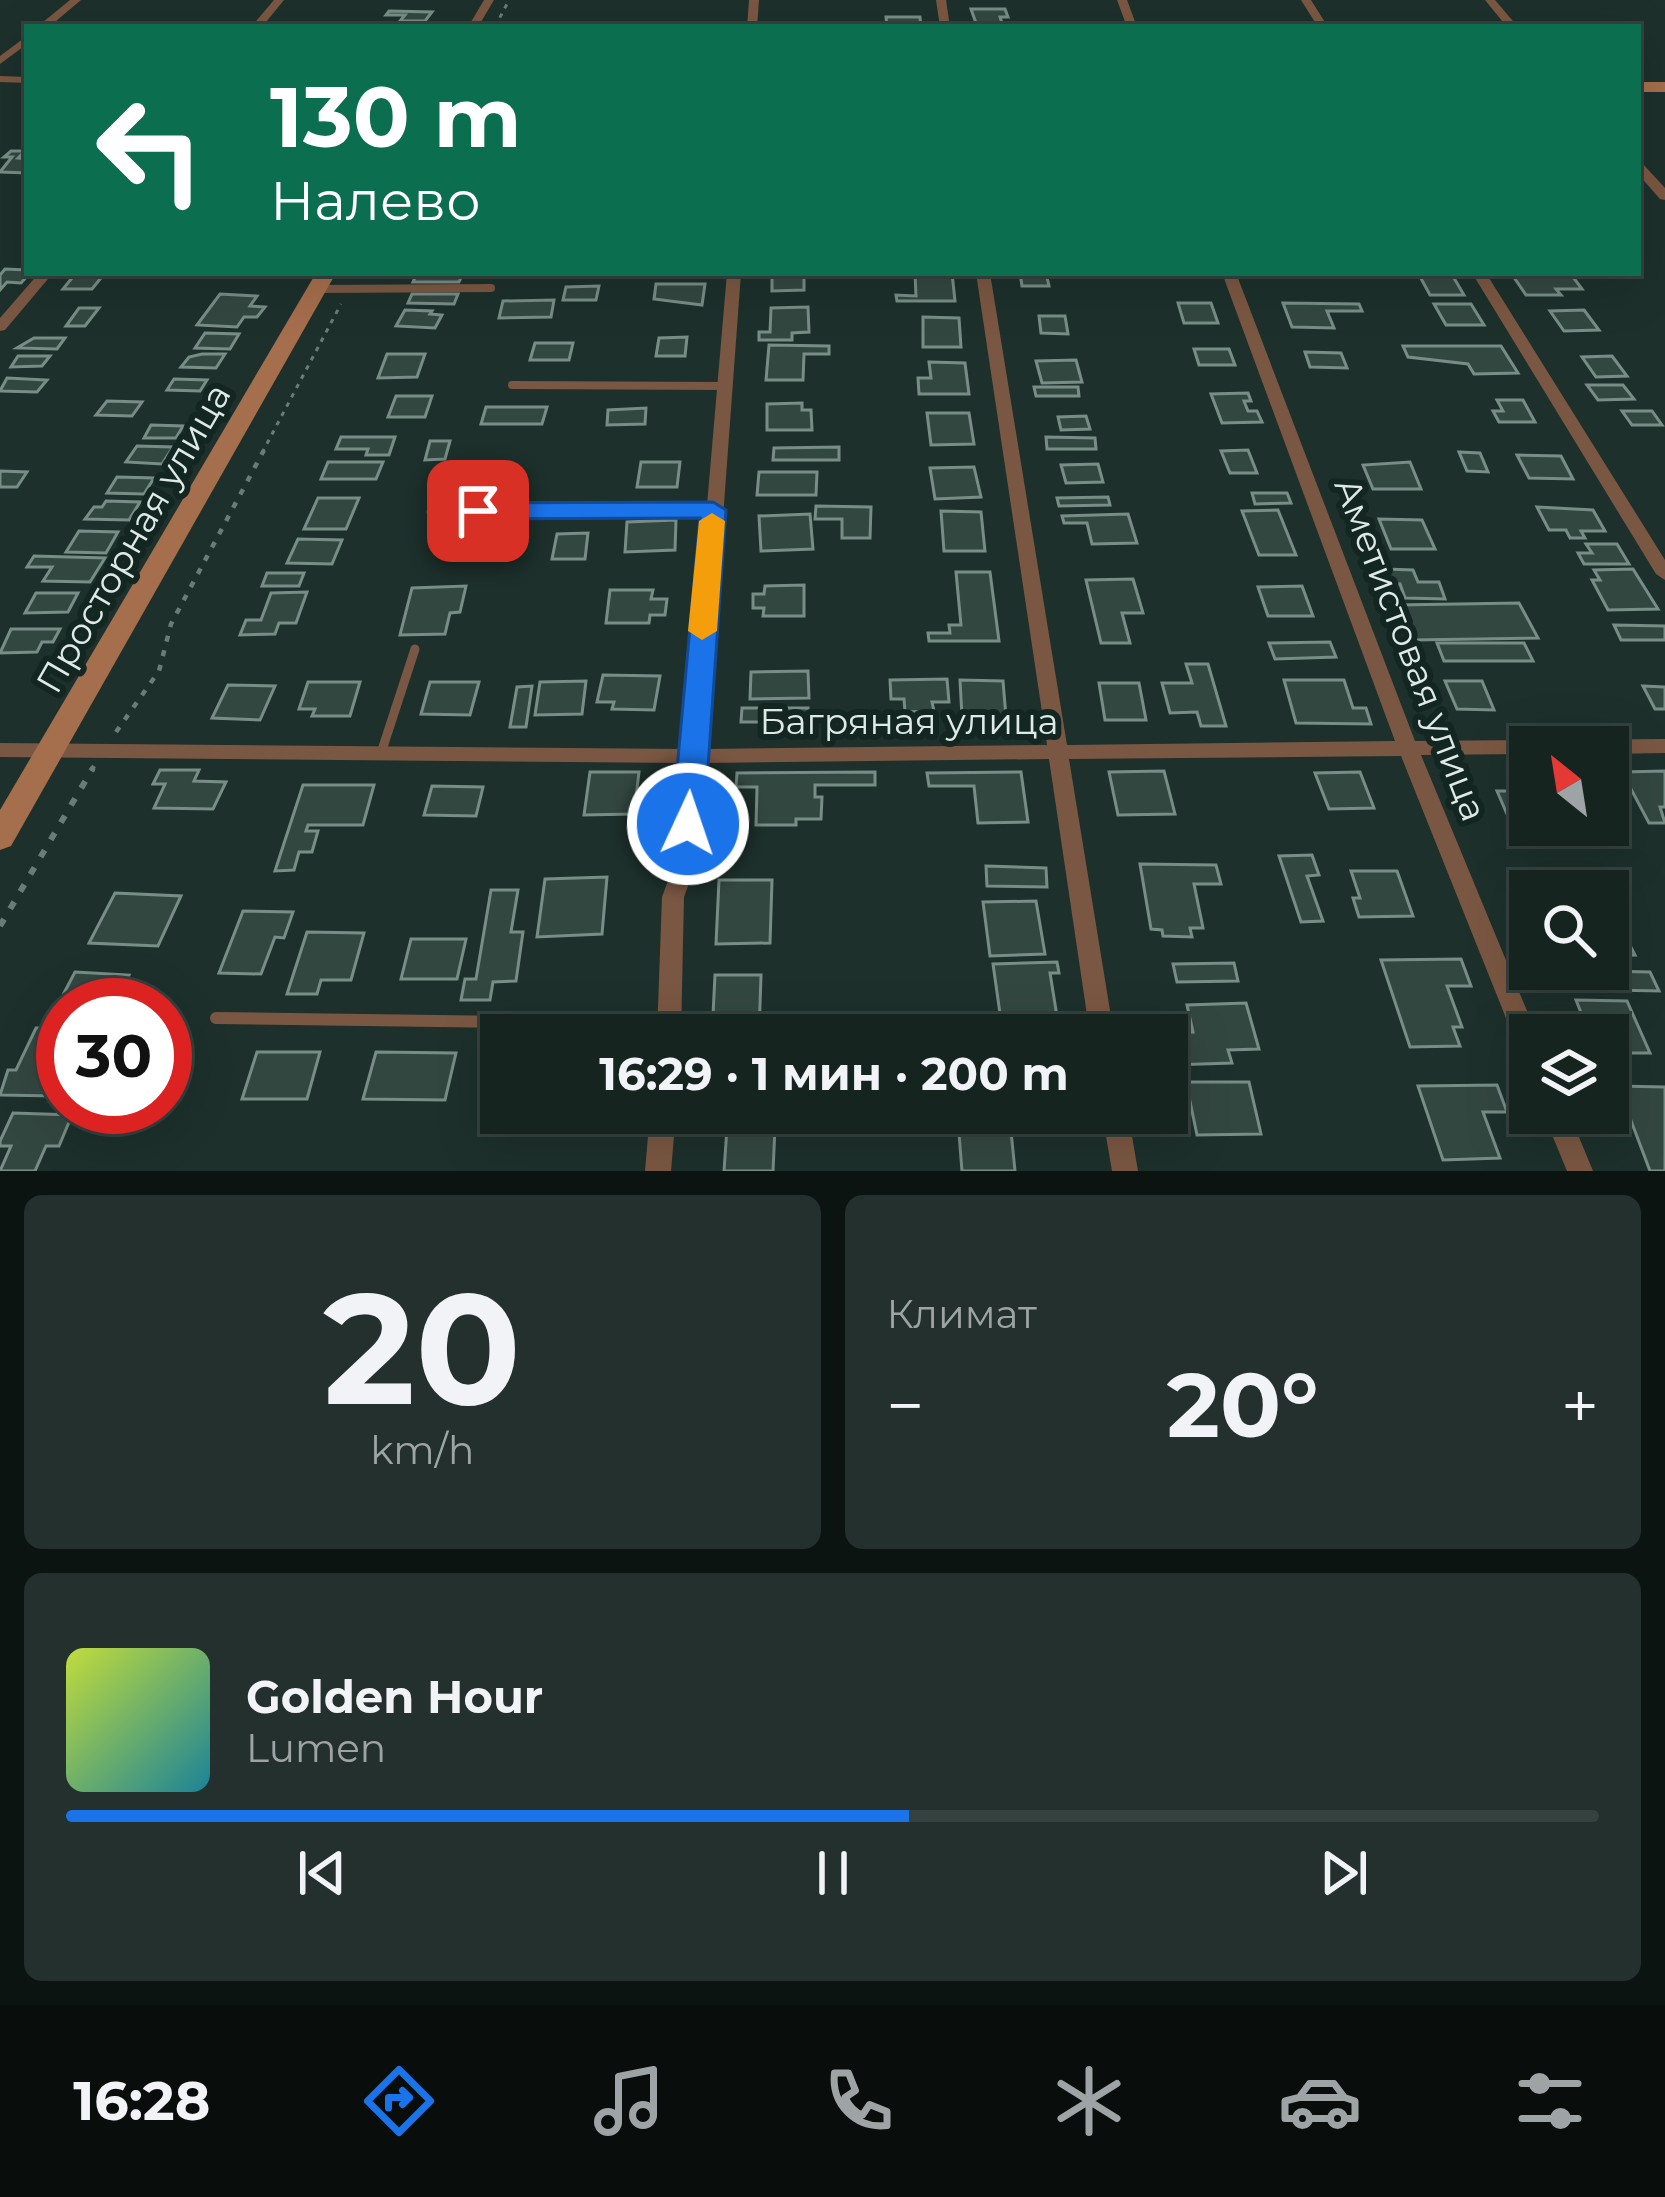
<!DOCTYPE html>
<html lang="ru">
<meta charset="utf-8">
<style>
body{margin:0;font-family:Montserrat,sans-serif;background:#23302d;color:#f1f3f6;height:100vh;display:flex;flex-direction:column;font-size:45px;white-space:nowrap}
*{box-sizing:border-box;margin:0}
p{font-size:39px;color:#9ea4a5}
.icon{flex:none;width:66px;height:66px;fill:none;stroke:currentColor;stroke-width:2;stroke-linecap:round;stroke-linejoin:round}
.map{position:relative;height:1171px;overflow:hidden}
.drawer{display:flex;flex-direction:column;gap:24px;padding:24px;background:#0c1412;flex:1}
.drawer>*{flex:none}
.top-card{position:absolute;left:24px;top:24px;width:1617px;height:252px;border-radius:0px;box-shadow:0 12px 48px #0002,0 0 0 3px #35413e;background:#0b6e4f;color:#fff;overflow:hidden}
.needle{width:78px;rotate:330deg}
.fabs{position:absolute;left:1509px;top:726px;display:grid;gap:24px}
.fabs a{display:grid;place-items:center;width:120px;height:120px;border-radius:0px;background:#162420;box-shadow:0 12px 48px #0002,0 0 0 3px #35413e;font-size:60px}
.speed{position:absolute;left:36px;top:978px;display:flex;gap:24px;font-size:60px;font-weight:700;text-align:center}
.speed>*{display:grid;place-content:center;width:156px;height:156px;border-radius:50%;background:#162420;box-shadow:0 12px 48px #0002,0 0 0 3px #35413e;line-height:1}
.speed .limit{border:18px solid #d22;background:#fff;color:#111}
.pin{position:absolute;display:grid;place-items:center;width:102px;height:102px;color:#fff;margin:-51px;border-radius:24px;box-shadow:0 6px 18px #0006}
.me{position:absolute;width:132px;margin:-66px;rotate:3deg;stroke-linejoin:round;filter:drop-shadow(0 0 9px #0008)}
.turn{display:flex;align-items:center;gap:42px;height:252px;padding:0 48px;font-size:54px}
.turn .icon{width:156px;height:156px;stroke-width:2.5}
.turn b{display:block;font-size:84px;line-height:102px}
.big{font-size:90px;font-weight:700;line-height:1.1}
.drawer .card{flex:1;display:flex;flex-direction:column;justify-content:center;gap:18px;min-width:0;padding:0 42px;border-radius:18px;background:#23302d}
.drawer .dial{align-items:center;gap:0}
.dial b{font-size:156px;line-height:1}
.song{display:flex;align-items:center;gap:36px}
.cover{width:144px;height:144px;border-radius:18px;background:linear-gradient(135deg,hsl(70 70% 55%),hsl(190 70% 35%))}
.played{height:12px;border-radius:6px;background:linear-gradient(90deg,#1a73e8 55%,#35413e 55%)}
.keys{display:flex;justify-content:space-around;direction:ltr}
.heat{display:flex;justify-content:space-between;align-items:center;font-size:66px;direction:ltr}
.drawer .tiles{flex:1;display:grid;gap:24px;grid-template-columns:1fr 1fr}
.card:last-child{grid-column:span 2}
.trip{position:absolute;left:480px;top:1014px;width:708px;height:120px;border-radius:0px;background:#162420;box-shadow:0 12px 48px #0002,0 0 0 3px #35413e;font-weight:700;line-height:120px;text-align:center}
.tabs{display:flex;height:192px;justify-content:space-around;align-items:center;background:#090e0d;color:#9ea4a5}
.tabs .icon{width:84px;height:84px}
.tabs .current{color:#1a73e8}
.tabs b{font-size:54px;color:#f1f3f6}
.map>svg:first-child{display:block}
.building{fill:#334741;stroke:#778d86;stroke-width:3}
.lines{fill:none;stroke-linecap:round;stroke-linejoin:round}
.path-far2{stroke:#6b7b77;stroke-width:3;stroke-dasharray:4.5 6;stroke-linecap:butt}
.path-far1{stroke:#6b7b77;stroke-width:4.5;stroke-dasharray:6 9;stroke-linecap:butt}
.path{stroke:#6b7b77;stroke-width:6;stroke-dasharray:8 12;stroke-linecap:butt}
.lane-far2{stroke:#7a5742;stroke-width:8}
.lane-far1{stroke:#7a5742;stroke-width:9}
.lane{stroke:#7a5742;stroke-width:12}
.street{fill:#7a5742;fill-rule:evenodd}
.secondary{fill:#a56e4c;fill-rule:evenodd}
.route{fill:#1a73e8;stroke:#114b97;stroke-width:3}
.slow{fill:#f59e0b}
.labels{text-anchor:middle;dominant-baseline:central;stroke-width:12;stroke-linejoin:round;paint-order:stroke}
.street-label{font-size:36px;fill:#deeae6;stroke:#132621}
</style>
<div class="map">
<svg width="1665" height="1171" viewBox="0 0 1665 1171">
<rect width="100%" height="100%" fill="#1d302b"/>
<g class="building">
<path d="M971 9H1005L1008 17H1000L1002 23H976Z"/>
<path d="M389 11 432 12 425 21H400L405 15H386Z"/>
<path d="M886 17H920L921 27H887Z"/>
<path d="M11 151H25L18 158 27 159V173L0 172 12 157H4Z"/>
<path d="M5 269 27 270 30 273 21 283 7 282 0 290V275Z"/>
<path d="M76 273H105L92 289H63Z"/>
<path d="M417 273H463L459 282H413Z"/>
<path d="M772 273H804V290L772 291Z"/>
<path d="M915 273H952L955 301H897L896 295 916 296Z"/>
<path d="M1020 273H1046L1049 286H1022Z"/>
<path d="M1418 273H1451L1464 295H1430Z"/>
<path d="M1511 273H1570L1582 289H1556L1561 295H1526Z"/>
<path d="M656 284H705L702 305 654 299Z"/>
<path d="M599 286 596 300H563L566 287Z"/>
<path d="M220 294 257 296 250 306 265 307 257 317H244L237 327 197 325Z"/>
<path d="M412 294H458L454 304 408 303Z"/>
<path d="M554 300 551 317 499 318 503 301Z"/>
<path d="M1178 303H1211L1218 323H1184Z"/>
<path d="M1283 303 1359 304 1362 311H1327L1334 328 1292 327Z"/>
<path d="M1434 304H1471L1484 325H1446Z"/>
<path d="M808 307 809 332 792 333V340H759V332H770L771 308Z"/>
<path d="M79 308H99L85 326H66Z"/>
<path d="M405 310 432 311 430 314 442 315 435 328 396 326Z"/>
<path d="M1584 310 1599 330 1564 331 1550 311Z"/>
<path d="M1039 316H1065L1068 334 1041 333Z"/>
<path d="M923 317 959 318 961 347H923Z"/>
<path d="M205 333 239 334 230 349 195 348Z"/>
<path d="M687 337 685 356H656L659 338Z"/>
<path d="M34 338H65L57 349 17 348Z"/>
<path d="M535 343H573L569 360H530Z"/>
<path d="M769 345 829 346V354H804L803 380H766Z"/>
<path d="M1403 346H1501L1518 373 1474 374 1468 364 1408 357Z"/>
<path d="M1194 349H1229L1235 365H1199Z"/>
<path d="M1305 352 1341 353 1347 368 1310 367Z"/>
<path d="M202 354H225L216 368 181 367 189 357Z"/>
<path d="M387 354H425L417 377 378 378Z"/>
<path d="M18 356H50L42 366 11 367Z"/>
<path d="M1612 356 1627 376 1596 377 1582 357Z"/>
<path d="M1076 360 1082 382 1042 383 1036 361Z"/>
<path d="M929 362 965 363 969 394H919L918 378H931Z"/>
<path d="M7 378 47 380 37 392 0 391Z"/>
<path d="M174 379 207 380 200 391 167 390Z"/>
<path d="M1587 385H1623L1634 399 1598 400Z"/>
<path d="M1034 387H1078L1079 396H1036Z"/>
<path d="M1248 393 1251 401H1244L1248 411H1257L1262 422 1222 423 1211 394Z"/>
<path d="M396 396H432L425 417H388Z"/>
<path d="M1497 400H1523L1535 422H1499L1493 411H1503Z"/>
<path d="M107 401 142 402 132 416 96 415Z"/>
<path d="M802 403V410H811L812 430H767V404Z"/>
<path d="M486 407H547L542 424H481Z"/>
<path d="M646 408 645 424 607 425 608 410Z"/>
<path d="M1622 411H1652L1662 425H1632Z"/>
<path d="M927 413H969L974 444 931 445Z"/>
<path d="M1086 416 1090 429 1061 430 1058 417Z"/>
<path d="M151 425 183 426 176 438H144Z"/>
<path d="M341 437H395L389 455H366L368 449H336Z"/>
<path d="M1046 437 1095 438 1096 449H1047Z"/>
<path d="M430 441H450L445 459 425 460Z"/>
<path d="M137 446 173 447 162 464 126 462Z"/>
<path d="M839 447V460H773L774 448Z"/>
<path d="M1248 450 1257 473H1230L1221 451Z"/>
<path d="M1459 452 1480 453 1488 472 1467 471Z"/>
<path d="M1517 455 1561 456 1573 479 1529 478Z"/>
<path d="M328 462H383L376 479H321Z"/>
<path d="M641 462H680L677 487H637Z"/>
<path d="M1410 462 1421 489H1373L1363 465Z"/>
<path d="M1098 464 1103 482 1066 483 1061 465Z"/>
<path d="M974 467 981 497 935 499 930 468Z"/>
<path d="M0 471 27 472 17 487H0Z"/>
<path d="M759 472H817L816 495H757Z"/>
<path d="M465 473H506L500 496H458Z"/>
<path d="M117 477 154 478 144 494 107 493Z"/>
<path d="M1252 493H1287L1291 503 1255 504Z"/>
<path d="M1108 497 1110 505 1059 506 1057 498Z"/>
<path d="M318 498H359L346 529H304Z"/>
<path d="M106 501 140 502 129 520 85 519 94 507H102Z"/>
<path d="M816 506 871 507 870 538H842V519H815Z"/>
<path d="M1537 507 1593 510 1605 531H1581L1585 538H1570L1566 530H1549Z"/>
<path d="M1278 510 1296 555H1259L1242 511Z"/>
<path d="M941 511 981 512 985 551H944Z"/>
<path d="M810 514 813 549 761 551 759 516Z"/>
<path d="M1128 514 1137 543 1092 544 1087 523H1064L1062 516Z"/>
<path d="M1379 519 1422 520 1435 549H1391Z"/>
<path d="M676 520 675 550 625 552 627 522Z"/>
<path d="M514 530 509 555 462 556 465 543H477L480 531Z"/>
<path d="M79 531 118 532 106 553 66 552Z"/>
<path d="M588 533 585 559H552L557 534Z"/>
<path d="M298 539 342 540 332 564 287 563Z"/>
<path d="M1586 544H1617L1629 564H1584L1578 553H1592Z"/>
<path d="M34 556 105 558 90 582 43 581 52 567H27Z"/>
<path d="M1385 569 1413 570 1418 582H1439L1445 599 1405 598 1400 584 1389 583Z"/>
<path d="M1633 569 1658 609 1608 610 1592 580H1600L1594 570Z"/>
<path d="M956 572H990L999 641H929L928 633H950L949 625H961Z"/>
<path d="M267 573H304L299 586H262Z"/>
<path d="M1133 579 1143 613H1122L1130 643H1101L1086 580Z"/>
<path d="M804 585V616H763L764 608H753V594H764L765 586Z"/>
<path d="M466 586 460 612 450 613 445 634 400 635 412 588Z"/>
<path d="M1302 586 1313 616H1268L1258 587Z"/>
<path d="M610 590H653L651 599H667L665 615H650L649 623H606Z"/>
<path d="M307 592 296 623H279L275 634 240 635 246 620H261L271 593Z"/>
<path d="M36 593H78L68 612 25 613Z"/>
<path d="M1519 603 1538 638 1413 640 1397 605Z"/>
<path d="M1614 625 1665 626V640H1621Z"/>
<path d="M11 629H60L53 642H42L37 652 0 653Z"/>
<path d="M1330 642 1336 657 1275 659 1269 643Z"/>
<path d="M1437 643H1524L1533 661H1444Z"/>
<path d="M1186 664H1208L1226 726H1201L1197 712 1170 713 1162 683H1192Z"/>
<path d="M808 671 809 698 750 699 751 672Z"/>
<path d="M603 675 660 676 654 710 612 709 614 702H597Z"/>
<path d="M947 679 949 702H932L934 711 905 712 904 699H891L890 680Z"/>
<path d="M960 680 1003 681 1006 717H962Z"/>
<path d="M1284 680H1344L1353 708H1366L1371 724 1296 723Z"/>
<path d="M586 681 582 714 535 715 540 682Z"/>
<path d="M1445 681H1482L1494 710 1457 709Z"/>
<path d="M308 682H360L350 716H312L315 709H299Z"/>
<path d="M430 682H479L470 715 421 714Z"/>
<path d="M1099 683H1139L1146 720H1105Z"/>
<path d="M228 685 275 686 260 720 212 718Z"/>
<path d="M532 686 526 727H510L517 687Z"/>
<path d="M1643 686 1665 687V709H1655Z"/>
<path d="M742 708H808V722H741Z"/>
<path d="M160 770H199L194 781 226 782 213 809 154 808 165 784H153Z"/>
<path d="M1164 771 1175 814 1118 815 1109 772Z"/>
<path d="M1665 771V807H1660L1665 823H1649L1622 772Z"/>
<path d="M590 772H639L634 814 584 815Z"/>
<path d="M875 772V785H815V797H822L821 819H796V825H756L757 787H736L737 773Z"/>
<path d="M1021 772 1028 822 978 823 974 786H929L927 773Z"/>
<path d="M1360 772 1374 808 1329 809 1315 773Z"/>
<path d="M303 785H374L363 825H308L306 831H318L312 852H299L294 870 275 871Z"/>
<path d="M432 786 483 787 476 816 424 815Z"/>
<path d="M1497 791H1530V821H1510Z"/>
<path d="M1312 855 1319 875 1307 876 1323 921 1301 922 1279 856Z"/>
<path d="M1140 864 1216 865 1221 884H1194L1203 928H1190L1192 937 1163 936 1162 930 1151 929Z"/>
<path d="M986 866 1046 868 1047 887 987 886Z"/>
<path d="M1351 871H1397L1413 916 1359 917 1353 898H1360Z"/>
<path d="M607 877 602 934 537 937 545 879Z"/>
<path d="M719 880H772L770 943 716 944Z"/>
<path d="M491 890H518L511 932H523L516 981 493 982 490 1000H461L465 979H476Z"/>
<path d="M115 893 181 896 158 946 89 943Z"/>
<path d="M1036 901 1045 954 990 956 983 902Z"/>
<path d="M1608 902 1635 955 1608 956Z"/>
<path d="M243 911 293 912 284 938 275 937 261 974 219 973Z"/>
<path d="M307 932 364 933 351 980H321L317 994H287Z"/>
<path d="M411 939H466L457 979H401Z"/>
<path d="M1461 959 1471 986H1447L1462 1027H1453L1460 1046 1410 1047 1381 960Z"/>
<path d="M1057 962 1059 973H1050L1060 1035H1003L993 964Z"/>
<path d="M1234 963 1238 981 1177 982 1173 964Z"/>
<path d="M1553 970 1650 972 1659 991 1561 989Z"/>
<path d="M75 972 129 975 119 996 64 993Z"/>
<path d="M715 975H761L759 1035H712Z"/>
<path d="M1576 1000 1627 1001 1650 1053H1608V1035H1590Z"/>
<path d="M1246 1003 1259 1049 1228 1050 1232 1063 1170 1065 1163 1033 1193 1032 1187 1005Z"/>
<path d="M36 1028H63V1077L55 1096 0 1095 8 1070H16Z"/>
<path d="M257 1052H320L307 1099H242Z"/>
<path d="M376 1052 456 1053 445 1100 363 1099Z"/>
<path d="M1186 1082H1249L1261 1134 1197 1135Z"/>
<path d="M1497 1085 1507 1112H1483L1500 1158 1443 1160 1418 1086Z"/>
<path d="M1618 1086 1665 1087V1171H1650Z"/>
<path d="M13 1113 72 1115 59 1146H46L35 1171H0L11 1146H0V1141Z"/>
<path d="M958 1121H1010L1015 1171H962Z"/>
<path d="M727 1128H775L773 1171H724Z"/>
</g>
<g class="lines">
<g class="path-far2">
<path d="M495 27 509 0"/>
<path d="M262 453 341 304"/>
</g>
<g class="path-far1">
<path d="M116 732 159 671 171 624 264 450"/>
<path d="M91 771 94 766"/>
</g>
<path class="path" d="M0 926 93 768"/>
<g class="lane-far2">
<path d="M317 289 491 288"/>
<path d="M512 385 725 386"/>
</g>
<g class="lane-far1">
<path d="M431 512 713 510"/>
<path d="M382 750 415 649"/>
</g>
<path class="lane" d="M216 1018 665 1024"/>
<g class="street">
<path d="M70 0H81L49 27H37Z"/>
<path d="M274 0H284L262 27H251Z"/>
<path d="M484 0H494L478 27H468Z"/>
<path d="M749 0H759L757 27H747Z"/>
<path d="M936 0H946L950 27H940Z"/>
<path d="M1117 0H1127L1137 27H1127Z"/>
<path d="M1301 0H1311L1328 27H1318Z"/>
<path d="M1485 0H1495L1518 27H1507Z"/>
<path d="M27 36V44L0 64V56Z"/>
<path d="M0 76 27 77V83L0 82Z"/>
<path d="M1638 162 1642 163 1665 188V200L1660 199 1638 174Z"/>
<path d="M39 273H53L5 330 0 331V318Z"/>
<path d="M727 273H741L706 749 1047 745 976 273H990L1067 745 1395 741 1222 273H1236L1415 741 1665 739V753L1608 754V747H1530V754L1421 755 1537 1035H1530V1058L1521 1055 1518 1048 1401 756 1069 759 1114 1035H1090L1049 759 705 763 698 859 684 897 681 1035H657L662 897 676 859 684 763 0 757V743L686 749Z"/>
<path d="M1472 273H1486L1665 560V580L1656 574Z"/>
<path d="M650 1113H676L671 1171H645Z"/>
<path d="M1102 1113H1128L1138 1171H1112Z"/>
<path d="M1543 1113H1569L1593 1171H1567Z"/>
</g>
<g class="secondary">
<rect x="1638" y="82" width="27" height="10"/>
<path d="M316 273H336L11 846 0 850V810Z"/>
</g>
</g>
<path class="route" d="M713 502 726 510 704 824 700 833H677L672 824 700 518 478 519 465 511 478 503Z"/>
<path class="slow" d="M712 513 725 521 717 631 702 640 688 631 699 521Z"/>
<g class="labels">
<g class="street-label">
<text transform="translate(133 538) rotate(-60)">Просторная улица</text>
<text transform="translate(1411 649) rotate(69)">Аметистовая улица</text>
<text x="909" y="721">Багряная улица</text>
</g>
</g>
</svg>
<div class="fabs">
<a><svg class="needle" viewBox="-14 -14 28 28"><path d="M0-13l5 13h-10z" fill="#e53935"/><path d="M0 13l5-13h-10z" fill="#9ea4a5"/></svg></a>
<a><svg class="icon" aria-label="search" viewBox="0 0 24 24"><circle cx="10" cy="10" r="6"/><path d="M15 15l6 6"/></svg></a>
<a><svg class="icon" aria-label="layers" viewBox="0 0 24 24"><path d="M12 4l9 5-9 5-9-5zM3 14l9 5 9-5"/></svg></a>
</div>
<div class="speed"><div class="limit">30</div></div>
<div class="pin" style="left:478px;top:511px;background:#d93025"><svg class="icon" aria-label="arrive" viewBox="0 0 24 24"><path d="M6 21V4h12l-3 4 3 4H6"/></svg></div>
<svg class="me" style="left:688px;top:824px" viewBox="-20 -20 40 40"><circle r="17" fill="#1a73e8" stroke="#fff" stroke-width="3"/><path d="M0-11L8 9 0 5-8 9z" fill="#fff"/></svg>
<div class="trip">16:29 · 1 мин · 200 m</div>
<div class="top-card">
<div class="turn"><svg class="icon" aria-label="left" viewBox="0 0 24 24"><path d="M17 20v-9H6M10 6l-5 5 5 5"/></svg><div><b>130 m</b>Налево</div></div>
</div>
</div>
<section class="drawer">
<div class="tiles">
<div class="card dial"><b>20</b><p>km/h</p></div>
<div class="card"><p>Климат</p>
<div class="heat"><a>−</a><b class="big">20°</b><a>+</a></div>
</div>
<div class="card">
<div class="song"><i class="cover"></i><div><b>Golden Hour</b><p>Lumen</p></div></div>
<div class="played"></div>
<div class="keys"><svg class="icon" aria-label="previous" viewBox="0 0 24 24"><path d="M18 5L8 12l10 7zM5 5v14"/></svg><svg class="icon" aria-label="pause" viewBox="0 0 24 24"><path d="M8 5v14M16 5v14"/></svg><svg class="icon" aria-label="next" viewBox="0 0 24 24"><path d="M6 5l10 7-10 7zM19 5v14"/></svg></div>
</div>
</div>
</section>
<nav class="tabs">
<b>16:28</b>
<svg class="icon current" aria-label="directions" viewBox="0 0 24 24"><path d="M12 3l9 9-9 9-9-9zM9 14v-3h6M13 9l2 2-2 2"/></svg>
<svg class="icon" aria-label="music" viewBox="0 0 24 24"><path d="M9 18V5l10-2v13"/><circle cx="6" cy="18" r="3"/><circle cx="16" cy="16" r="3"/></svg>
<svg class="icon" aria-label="phone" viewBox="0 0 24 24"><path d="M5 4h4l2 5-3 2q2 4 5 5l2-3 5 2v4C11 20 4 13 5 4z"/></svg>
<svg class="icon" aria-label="climate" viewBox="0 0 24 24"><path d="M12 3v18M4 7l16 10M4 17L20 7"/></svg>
<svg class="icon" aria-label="car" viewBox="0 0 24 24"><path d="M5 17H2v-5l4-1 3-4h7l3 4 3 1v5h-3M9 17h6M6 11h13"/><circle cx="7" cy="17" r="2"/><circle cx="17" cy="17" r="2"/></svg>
<svg class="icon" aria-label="filters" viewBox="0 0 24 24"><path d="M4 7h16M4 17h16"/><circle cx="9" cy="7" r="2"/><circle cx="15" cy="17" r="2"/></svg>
</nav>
